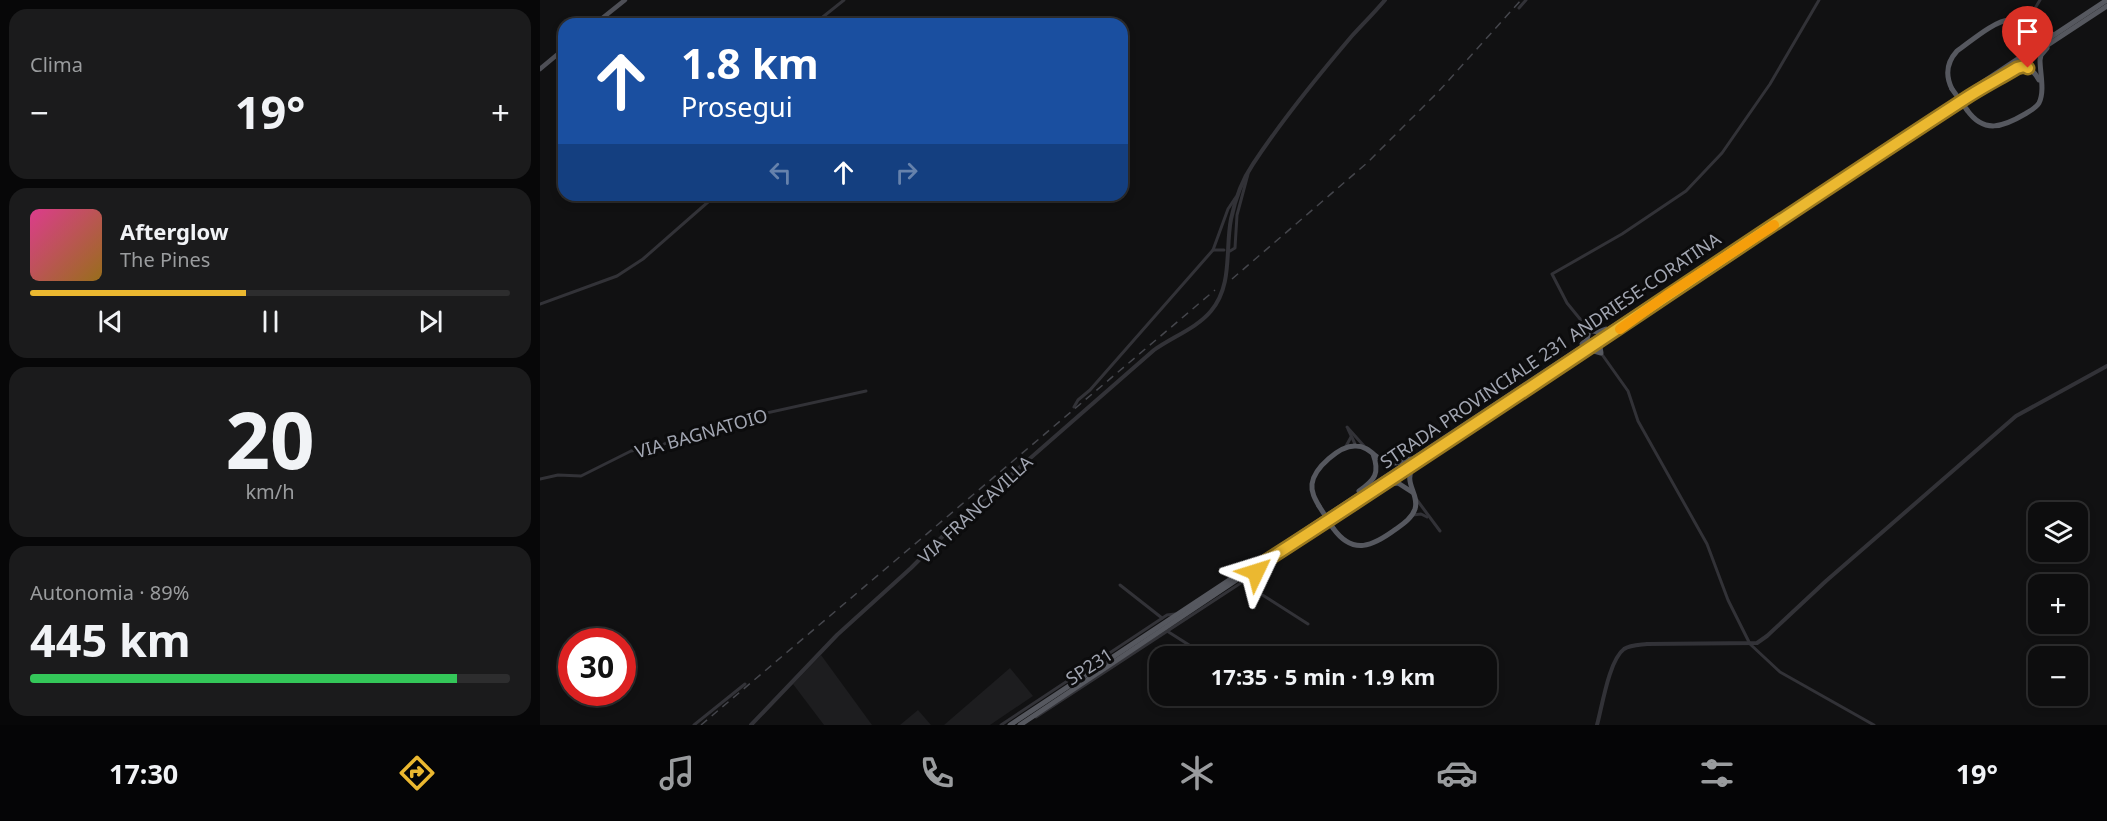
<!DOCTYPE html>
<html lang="it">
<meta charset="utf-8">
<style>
body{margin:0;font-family:"Noto Sans",sans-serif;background:#1b1b1c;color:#f1f3f6;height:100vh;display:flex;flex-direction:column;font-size:22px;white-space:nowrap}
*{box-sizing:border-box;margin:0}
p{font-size:20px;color:#9a9c9e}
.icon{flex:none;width:33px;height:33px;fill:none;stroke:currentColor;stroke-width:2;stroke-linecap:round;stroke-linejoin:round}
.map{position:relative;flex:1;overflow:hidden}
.details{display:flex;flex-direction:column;gap:9px;padding:9px;background:#070708;width:540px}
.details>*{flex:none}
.guide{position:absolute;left:18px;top:18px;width:570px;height:183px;border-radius:18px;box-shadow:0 3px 9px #0003,0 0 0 2px #2d2d2e;background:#1a4fa0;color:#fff;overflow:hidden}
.controls{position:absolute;left:1488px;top:502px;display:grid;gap:12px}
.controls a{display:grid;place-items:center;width:60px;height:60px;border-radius:12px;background:#0d0d0e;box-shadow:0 3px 9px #0003,0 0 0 2px #2d2d2e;font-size:30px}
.speed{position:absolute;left:18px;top:628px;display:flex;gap:12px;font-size:30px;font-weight:700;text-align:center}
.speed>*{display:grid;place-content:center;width:78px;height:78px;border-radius:50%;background:#0d0d0e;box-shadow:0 3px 9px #0003,0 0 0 2px #2d2d2e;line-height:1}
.speed .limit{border:9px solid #d22;background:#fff;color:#111}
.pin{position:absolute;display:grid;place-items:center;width:51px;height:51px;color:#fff;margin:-62px -26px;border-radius:50% 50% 50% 0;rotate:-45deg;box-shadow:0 0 6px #0007}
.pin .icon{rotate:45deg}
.me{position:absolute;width:66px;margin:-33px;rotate:49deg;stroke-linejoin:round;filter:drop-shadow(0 0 4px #0008)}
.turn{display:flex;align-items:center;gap:21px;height:126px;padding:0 24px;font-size:27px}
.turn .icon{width:78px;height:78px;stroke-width:2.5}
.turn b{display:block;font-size:42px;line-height:51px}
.lanes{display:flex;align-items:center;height:57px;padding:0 24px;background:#0003;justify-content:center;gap:30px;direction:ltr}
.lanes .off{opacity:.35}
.big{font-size:45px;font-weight:700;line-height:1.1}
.details .card{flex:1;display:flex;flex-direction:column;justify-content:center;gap:9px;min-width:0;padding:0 21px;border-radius:18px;background:#1b1b1c}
.details .dial{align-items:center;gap:0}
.dial b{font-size:78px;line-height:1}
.song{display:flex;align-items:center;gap:18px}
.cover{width:72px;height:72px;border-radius:9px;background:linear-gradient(135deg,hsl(330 70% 55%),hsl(40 70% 35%))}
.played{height:6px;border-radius:3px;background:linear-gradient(90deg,#ebb830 45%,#2d2d2e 45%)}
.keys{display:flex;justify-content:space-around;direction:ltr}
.heat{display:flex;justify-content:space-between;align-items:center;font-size:33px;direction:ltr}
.charge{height:9px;border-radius:4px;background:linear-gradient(90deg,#34c759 89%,#2d2d2e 0)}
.trip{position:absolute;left:609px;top:646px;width:348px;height:60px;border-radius:18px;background:#0d0d0e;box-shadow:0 3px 9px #0003,0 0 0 2px #2d2d2e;font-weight:700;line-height:60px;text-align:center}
.dock{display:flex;height:96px;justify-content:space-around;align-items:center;background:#050506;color:#9a9c9e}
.dock .icon{width:42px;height:42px}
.dock .active{color:#ebb830}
.dock b{font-size:27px;color:#f1f3f6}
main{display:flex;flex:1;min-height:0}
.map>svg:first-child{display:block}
.built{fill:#1d1d1f}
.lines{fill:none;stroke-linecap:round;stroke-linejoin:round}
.minor{stroke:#323237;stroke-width:3}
.tertiary{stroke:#323237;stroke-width:4}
.primary{stroke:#4e4f56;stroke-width:4.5}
.trunk{stroke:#56585f;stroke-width:5}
.rail{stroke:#45464c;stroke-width:1.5;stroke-dasharray:8 6;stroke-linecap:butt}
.trunk-bridge{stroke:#56585f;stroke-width:5}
.route-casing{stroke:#99781f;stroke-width:15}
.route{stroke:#ebb830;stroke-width:10}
.slow{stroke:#f59e0b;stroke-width:10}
.labels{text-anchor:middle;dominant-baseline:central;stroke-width:6;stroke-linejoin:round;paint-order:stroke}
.street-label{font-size:18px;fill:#a2a6b2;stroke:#0c0c0d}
</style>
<main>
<section class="details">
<div class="card"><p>Clima</p>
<div class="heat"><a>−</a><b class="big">19°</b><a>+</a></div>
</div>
<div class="card">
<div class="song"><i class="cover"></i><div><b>Afterglow</b><p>The Pines</p></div></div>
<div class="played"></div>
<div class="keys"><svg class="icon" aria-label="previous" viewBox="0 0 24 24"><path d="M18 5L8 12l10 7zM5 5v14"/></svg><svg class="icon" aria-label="pause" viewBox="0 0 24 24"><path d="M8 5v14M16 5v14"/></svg><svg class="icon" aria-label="next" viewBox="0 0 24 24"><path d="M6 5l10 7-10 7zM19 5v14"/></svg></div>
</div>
<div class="card dial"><b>20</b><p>km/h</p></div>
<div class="card"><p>Autonomia · 89%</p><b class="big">445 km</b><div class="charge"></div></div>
</section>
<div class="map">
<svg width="1567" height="725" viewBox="0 0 1567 725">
<rect width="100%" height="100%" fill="#111112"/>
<g class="built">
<path d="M281 655 332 725H284L253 684Z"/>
<path d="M470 668 493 696 450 725H404Z"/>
<path d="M378 710 391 725H360Z"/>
</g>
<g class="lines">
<g class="minor">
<path d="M979 8 986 0"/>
<path d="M1480 22 1491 15 1500 0"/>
<path d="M274 24 304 0"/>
<path d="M673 250H684"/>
<path d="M690 251 695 248 697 215 708 174"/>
<path d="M0 304 77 276 103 259 176 195"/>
<path d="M1049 330 1027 303 1012 274 1082 234 1146 191 1182 153 1230 84 1279 0"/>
<path d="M1061 353 1088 391 1098 421 1167 544 1188 600 1210 644 1240 672 1334 725"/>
<path d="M534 407 538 400 550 390 673 250 688 209 696 197"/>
<path d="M807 427 824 446"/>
<path d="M808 429 816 446"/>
<path d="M805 448 811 437"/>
<path d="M0 479 18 475 41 476 91 451 122 445 145 434 199 419 326 391"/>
<path d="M877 500 900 531"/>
<path d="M873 515 881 514 887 517"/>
<path d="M702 582 768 624"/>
<path d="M580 585 622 618"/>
<path d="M627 631 668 657"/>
<path d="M496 717 710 577 718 570V566"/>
<path d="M154 725 205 684"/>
<path d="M461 725 627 615 635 614"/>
</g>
<g class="tertiary">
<path d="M211 725 297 635 371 568 416 523 614 350C632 337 657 328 671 311 693 285 685 250 691 219 695 200 702 180 713 164 742 120 777 77 811 37 822 25 834 13 845 0"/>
<path d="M1057 725C1062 707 1069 660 1084 649 1090 645 1099 645 1107 644L1217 643 1227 636 1286 581 1476 416 1567 366"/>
</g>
<g class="primary">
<path d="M55 24 85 0"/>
<path d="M0 69 24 49"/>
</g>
<g class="trunk">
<path d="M1480 54C1489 45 1488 37 1485 26"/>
<path d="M1476 68C1487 63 1494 71 1499 80"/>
<path d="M1412 89C1405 75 1407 62 1417 51 1430 42 1455 20 1470 20 1485 19 1496 43 1512 34"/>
<path d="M1427 110C1444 134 1463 127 1485 114 1490 111 1496 108 1499 103 1505 91 1500 73 1500 60L1501 55 1507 48"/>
<path d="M1042 344 1047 340 1049 330 1058 332 1066 329"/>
<path d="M1047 352 1054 351 1061 353 1060 347 1063 342"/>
<path d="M848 484 858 483 872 492"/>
<path d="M819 491C835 480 840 473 833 454"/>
<path d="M779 506C775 499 771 492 772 484 774 468 800 445 816 446 830 446 836 460 848 463 857 465 863 460 871 459"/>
<path d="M793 528C813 556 833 546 856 529 863 524 872 518 875 509 880 493 861 482 875 465"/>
<path d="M721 564 1005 378 1126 296 1567 6"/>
<path d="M470 725 1567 0"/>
<path d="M480 725 701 577"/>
</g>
<g class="rail">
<path d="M692 279 827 163 899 91 981 0"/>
<path d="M161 725 675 290"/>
</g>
<g class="trunk-bridge">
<path d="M1412 89 1427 110"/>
<path d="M779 506 793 528"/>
</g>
</g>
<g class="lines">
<defs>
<path id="route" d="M716 572 718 566C955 414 1186 254 1423 100 1441 88 1459 79 1477 68L1484 66 1488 68"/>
</defs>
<use href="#route" class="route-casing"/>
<use href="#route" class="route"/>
<path class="slow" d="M1080 329 1126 296 1234 225"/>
</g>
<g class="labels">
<g class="street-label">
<text transform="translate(1010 350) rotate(-34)">STRADA PROVINCIALE 231 ANDRIESE-CORATINA</text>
<text transform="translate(161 433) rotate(-16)">VIA BAGNATOIO</text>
<text transform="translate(435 509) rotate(-43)">VIA FRANCAVILLA</text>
<text transform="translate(549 666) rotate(-33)">SP231</text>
</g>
</g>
</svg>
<div class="controls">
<a><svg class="icon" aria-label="layers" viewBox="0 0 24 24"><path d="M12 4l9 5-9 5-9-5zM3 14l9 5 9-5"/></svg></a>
<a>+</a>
<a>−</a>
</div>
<div class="speed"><div class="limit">30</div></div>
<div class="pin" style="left:1488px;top:68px;background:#d93025"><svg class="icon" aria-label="arrive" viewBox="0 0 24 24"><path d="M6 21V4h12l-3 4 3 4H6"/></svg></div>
<svg class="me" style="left:716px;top:572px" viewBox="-20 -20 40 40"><path d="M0-17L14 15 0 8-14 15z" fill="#ebb830" stroke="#fff" stroke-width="4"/></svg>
<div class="trip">17:35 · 5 min · 1.9 km</div>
<div class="guide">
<div class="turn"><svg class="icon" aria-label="ahead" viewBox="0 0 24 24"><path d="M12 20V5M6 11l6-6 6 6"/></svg><div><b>1.8 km</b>Prosegui</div></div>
<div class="lanes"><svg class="icon off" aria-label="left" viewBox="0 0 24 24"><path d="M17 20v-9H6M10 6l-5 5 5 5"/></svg><svg class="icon" aria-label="ahead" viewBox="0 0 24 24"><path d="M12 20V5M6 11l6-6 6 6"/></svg><svg class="icon off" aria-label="right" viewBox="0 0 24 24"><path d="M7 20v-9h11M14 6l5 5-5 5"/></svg></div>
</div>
</div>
</main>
<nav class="dock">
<b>17:30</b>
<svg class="icon active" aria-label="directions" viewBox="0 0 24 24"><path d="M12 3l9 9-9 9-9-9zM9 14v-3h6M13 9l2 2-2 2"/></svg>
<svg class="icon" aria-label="music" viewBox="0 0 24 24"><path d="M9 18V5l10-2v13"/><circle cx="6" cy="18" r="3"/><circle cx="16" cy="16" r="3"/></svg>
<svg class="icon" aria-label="phone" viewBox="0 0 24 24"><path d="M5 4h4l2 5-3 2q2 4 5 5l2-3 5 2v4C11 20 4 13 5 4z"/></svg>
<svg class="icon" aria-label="climate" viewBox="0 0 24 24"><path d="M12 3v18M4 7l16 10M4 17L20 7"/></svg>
<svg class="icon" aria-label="car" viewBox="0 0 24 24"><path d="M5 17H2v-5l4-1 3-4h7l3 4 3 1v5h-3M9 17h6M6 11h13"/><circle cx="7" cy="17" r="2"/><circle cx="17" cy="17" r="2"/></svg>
<svg class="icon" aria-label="filters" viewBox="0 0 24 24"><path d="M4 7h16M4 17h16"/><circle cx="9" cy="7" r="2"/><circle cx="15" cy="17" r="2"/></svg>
<b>19°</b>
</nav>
